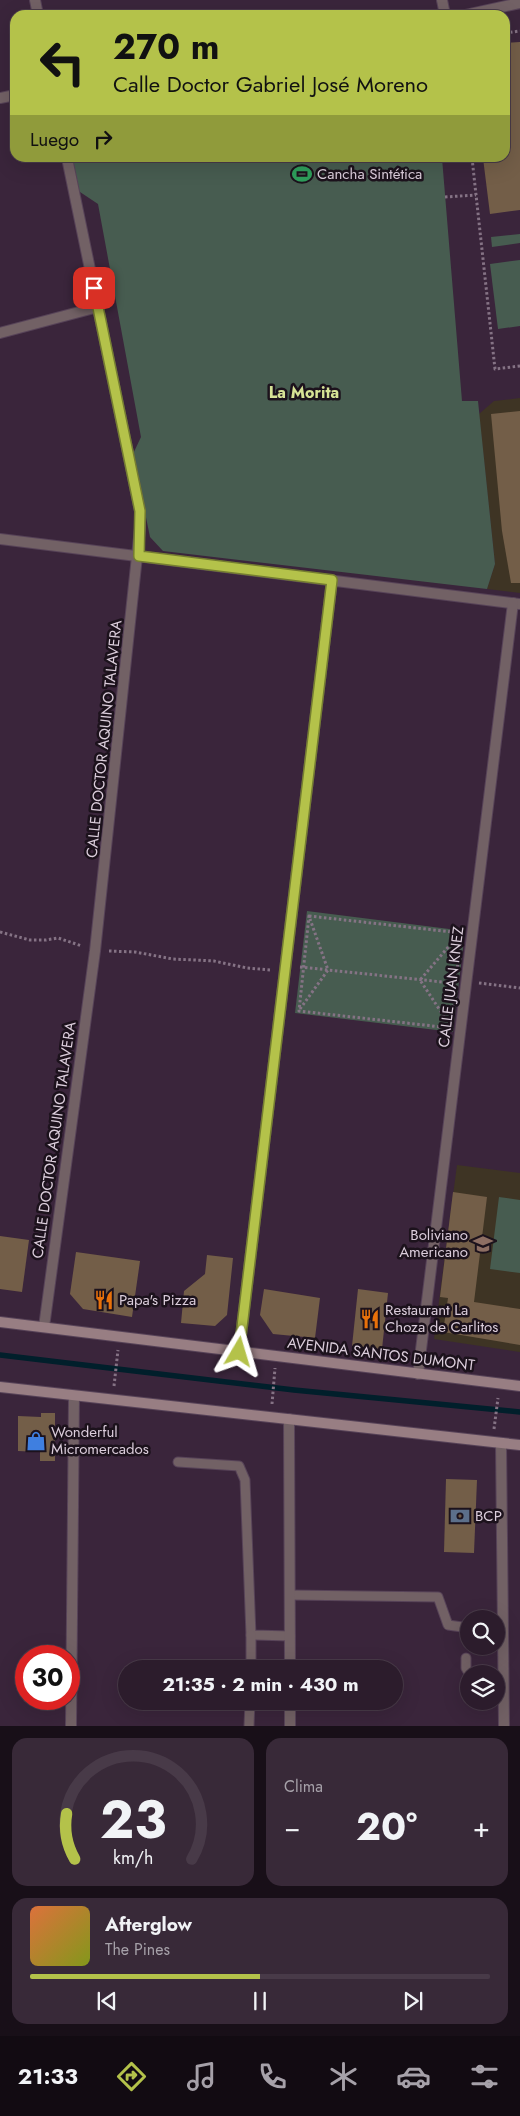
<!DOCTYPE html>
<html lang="es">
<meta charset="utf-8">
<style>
body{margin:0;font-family:Jost,sans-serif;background:#382938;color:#f1f3f6;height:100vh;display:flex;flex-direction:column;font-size:19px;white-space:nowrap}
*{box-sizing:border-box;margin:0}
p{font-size:16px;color:#a6a1a9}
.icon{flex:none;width:28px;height:28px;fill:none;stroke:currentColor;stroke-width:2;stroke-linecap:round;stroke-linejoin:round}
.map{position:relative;height:1726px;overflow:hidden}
.panel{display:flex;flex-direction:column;gap:12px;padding:12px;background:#180f18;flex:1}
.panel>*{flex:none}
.hud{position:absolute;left:10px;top:10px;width:500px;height:152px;border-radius:15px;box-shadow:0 5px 20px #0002,0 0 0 1px #483a48;background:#b4c24a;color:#111;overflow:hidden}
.fabs{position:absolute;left:460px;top:1610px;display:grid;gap:10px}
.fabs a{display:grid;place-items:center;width:45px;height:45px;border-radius:50%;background:#2c1c2c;box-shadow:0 5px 20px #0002,0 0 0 1px #483a48;font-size:25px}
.speed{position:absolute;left:15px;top:1645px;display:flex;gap:10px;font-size:25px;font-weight:700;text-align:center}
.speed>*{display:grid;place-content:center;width:65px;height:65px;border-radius:50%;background:#2c1c2c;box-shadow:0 5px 20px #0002,0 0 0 1px #483a48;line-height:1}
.speed .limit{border:8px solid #d22;background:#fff;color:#111}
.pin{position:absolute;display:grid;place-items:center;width:42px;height:42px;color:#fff;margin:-21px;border-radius:10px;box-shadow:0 2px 8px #0006}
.me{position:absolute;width:55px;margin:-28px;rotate:7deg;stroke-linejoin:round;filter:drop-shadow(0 0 4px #0008)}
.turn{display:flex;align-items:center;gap:18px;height:105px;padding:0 20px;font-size:22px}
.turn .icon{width:65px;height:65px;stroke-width:2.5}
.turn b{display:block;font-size:35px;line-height:42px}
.then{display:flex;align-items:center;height:48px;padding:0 20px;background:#0003;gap:10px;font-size:19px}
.big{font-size:38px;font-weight:700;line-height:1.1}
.panel .tile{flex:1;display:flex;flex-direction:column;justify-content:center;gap:8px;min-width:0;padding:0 18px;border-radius:15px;background:#382938}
.panel .dial{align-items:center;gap:0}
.dial svg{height:130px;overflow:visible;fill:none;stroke:#483a48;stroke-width:7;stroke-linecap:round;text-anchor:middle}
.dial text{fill:#f1f3f6;stroke:none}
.song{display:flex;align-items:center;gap:15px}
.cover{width:60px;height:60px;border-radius:8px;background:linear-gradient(135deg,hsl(20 70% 55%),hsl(70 70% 35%))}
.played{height:5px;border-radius:2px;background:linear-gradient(90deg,#b4c24a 50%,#483a48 50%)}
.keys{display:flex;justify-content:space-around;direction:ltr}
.heat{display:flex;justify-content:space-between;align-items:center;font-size:28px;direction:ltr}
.panel .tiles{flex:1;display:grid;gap:12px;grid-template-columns:1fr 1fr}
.tile:last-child{grid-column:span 2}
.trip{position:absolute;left:118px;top:1660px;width:285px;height:50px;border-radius:25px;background:#2c1c2c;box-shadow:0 5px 20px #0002,0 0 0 1px #483a48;font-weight:700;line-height:50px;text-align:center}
.tabs{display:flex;height:80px;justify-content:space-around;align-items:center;background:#120b12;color:#a6a1a9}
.tabs .icon{width:35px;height:35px}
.tabs .current{color:#b4c24a}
.tabs b{font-size:22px;color:#f1f3f6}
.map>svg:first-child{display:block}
.education{fill:#3e3424}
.green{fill:#475c50}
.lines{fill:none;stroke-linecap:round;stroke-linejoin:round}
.stream{stroke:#011f2b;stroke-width:5.5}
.building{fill:#735e48}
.service-casing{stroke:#574358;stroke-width:11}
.minor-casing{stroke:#574358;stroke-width:12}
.secondary-casing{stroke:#574358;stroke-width:12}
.path{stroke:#857385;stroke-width:3;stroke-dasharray:2.5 2.5;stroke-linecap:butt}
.service{stroke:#726165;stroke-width:9}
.minor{stroke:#726165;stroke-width:10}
.secondary{stroke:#987e83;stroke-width:10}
.route-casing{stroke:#757e30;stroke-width:12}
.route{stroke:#b4c24a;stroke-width:9}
.labels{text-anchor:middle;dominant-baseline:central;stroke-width:5;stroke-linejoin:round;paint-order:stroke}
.poi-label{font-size:15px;fill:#dbcddb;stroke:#1c121c;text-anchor:start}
.street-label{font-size:15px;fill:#dbcddb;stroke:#1c121c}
.neighbourhood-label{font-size:16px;font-weight:bold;fill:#d7e396;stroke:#1c121c}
</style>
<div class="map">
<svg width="520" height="1726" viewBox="0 0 520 1726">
<rect width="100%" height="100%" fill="#3a253b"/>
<g class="education">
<path d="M520 398V593L487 589 495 564 479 414 494 401Z"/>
<path d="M457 1165 520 1173V1352L434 1339Z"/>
</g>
<g class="green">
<path d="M71 158H442L462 401H478L495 564 487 589 163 551 150 537 133 454 141 437 98 204 77 190Z"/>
<path d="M520 234V243L492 247 491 237Z"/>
<path d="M520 260V326L498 329 490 264Z"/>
<path d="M307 911 465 931 453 1032 295 1013Z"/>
<path d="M499 1197 520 1200V1273L490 1269Z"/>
</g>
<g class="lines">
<path class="stream" d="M0 1355 294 1390 520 1412"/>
</g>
<g class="building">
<path d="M520 42V210L490 214 483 158H505V43Z"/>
<path d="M520 411V583H511L502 531 491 414Z"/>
<path d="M453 1192 487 1197 474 1302 520 1309V1345L443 1332 448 1298 440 1297Z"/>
<path d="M0 1236 29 1240 22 1292 0 1289Z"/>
<path d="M76 1252 140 1261 132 1317 83 1309 70 1294Z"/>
<path d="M207 1255 233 1258 227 1315 215 1326 181 1323 184 1291 205 1274Z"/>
<path d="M264 1289 320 1298 315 1338 273 1334 260 1315Z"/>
<path d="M358 1289 388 1293 382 1349 352 1346Z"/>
<path d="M41 1413H55V1461H40V1452L18 1451V1416L41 1417Z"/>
<path d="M446 1479 477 1480 474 1553 444 1552Z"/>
</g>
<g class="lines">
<defs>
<g id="service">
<path d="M178 1462 239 1466 245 1480 251 1635 290 1636"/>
<path d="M290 1595 438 1597 448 1625 469 1628"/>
<path d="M466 1658V1668L469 1673 482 1674"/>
<path d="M251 1669V1635"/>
<path d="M249 1726 250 1701"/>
</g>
<g id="minor">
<path d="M35 0 38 15"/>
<path d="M442 0 445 15"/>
<path d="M465 15 520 3"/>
<path d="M0 98 15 95"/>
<path d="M0 333 98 307"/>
<path d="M0 539 519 604"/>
<path d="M44 1327 95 951 140 528V511L67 158"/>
<path d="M239 1352 332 580"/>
<path d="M418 1374 513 603"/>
<path d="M289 1419 290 1669"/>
<path d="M501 1443 504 1726"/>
<path d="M71 1726 74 1396"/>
<path d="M290 1726V1701"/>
</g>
<g id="secondary">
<path d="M0 1322 520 1386"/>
<path d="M0 1387 520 1445"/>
</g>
</defs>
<use href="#service" class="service-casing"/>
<use href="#minor" class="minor-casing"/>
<use href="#secondary" class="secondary-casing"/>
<g class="path">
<path d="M505 33 520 31"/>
<path d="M472 158 495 369 520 366"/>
<path d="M445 197 476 195"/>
<path d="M309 916 461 933 451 1028 299 1011Z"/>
<path d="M0 932 30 940H46L58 938 82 946"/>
<path d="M109 951 135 952 173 959 214 961 247 968 271 970"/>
<path d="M300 967 452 983"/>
<path d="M479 983 520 988"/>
<path d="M300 1009 328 970 310 919"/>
<path d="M447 1021 420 980 456 938"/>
<path d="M114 1386 118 1350"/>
<path d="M272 1404 275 1368"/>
<path d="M494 1429 498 1398"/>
</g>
<use href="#service" class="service"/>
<use href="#minor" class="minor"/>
<use href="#secondary" class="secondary"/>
</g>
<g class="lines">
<defs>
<path id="route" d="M94 288 140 511 139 556 332 580 239 1352"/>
</defs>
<use href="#route" class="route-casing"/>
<use href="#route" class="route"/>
</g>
<defs>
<symbol id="stadium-bare" viewBox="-9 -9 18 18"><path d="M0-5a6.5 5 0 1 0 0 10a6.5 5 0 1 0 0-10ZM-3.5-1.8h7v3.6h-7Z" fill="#2e9e5b" stroke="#1c121c" stroke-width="2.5" paint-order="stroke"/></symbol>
<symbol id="school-bare" viewBox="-9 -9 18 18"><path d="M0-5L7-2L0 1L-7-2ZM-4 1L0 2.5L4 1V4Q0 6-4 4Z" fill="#8d6e63" stroke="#1c121c" stroke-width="2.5" paint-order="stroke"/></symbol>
<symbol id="restaurant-bare" viewBox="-9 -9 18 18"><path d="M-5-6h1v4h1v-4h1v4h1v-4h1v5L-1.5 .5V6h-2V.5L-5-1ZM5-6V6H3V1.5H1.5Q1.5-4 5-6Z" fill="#e8710a" stroke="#1c121c" stroke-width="2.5" paint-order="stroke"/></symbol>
<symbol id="shop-bare" viewBox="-9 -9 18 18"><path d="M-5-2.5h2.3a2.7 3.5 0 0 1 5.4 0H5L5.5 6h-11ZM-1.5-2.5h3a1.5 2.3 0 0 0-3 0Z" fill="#3f7fe0" stroke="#1c121c" stroke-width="2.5" paint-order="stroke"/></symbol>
<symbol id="bank-bare" viewBox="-9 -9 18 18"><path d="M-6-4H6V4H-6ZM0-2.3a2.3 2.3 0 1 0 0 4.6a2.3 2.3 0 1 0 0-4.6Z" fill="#5c6f8a" stroke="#1c121c" stroke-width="2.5" paint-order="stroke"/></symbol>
</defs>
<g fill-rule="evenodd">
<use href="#stadium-bare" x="288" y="160" width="28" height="28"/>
<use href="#school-bare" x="469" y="1230" width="28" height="28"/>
<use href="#restaurant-bare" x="90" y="1286" width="28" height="28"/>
<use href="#restaurant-bare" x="356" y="1305" width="28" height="28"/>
<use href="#shop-bare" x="22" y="1427" width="28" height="28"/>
<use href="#bank-bare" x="446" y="1502" width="28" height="28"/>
</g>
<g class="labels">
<g class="poi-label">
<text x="317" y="174">Cancha Sintética</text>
<text x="468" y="1235" text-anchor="end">Boliviano<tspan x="468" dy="17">Americano</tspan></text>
<text x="119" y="1300">Papa's Pizza</text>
<text x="385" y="1310">Restaurant La<tspan x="385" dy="17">Choza de Carlitos</tspan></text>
<text x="51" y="1432">Wonderful<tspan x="51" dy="17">Micromercados</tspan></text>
<text x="475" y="1516">BCP</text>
</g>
<g class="street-label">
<text transform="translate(104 739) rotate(-84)">CALLE DOCTOR AQUINO TALAVERA</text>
<text transform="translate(451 987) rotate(-83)">CALLE JUAN KNEZ</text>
<text transform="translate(54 1140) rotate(-82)">CALLE DOCTOR AQUINO TALAVERA</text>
<text transform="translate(381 1354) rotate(7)">AVENIDA SANTOS DUMONT</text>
</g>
<g class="neighbourhood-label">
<text x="304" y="392">La Morita</text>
</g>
</g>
</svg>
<div class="fabs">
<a><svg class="icon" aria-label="search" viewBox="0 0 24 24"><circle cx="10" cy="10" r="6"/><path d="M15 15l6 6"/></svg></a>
<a><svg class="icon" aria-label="layers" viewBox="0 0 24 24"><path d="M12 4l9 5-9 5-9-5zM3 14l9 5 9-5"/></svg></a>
</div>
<div class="speed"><div class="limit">30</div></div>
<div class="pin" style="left:94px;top:288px;background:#d93025"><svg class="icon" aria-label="arrive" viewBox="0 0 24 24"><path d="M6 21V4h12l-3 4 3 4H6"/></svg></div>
<svg class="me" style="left:239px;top:1352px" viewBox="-20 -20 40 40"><path d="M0-17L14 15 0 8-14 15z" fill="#b4c24a" stroke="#fff" stroke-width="4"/></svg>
<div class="trip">21:35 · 2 min · 430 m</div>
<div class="hud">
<div class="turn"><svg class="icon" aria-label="left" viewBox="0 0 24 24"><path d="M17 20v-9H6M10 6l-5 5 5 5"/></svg><div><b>270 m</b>Calle Doctor Gabriel José Moreno</div></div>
<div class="then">Luego<svg class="icon" aria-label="right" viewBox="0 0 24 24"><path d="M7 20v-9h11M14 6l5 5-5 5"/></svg></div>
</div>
</div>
<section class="panel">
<div class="tiles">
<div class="tile dial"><svg viewBox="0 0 100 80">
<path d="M14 69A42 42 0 1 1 86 69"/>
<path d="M14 69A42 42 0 0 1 9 41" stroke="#b4c24a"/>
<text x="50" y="56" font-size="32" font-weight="700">23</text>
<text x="50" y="72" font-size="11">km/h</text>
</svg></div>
<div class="tile"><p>Clima</p>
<div class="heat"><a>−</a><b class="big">20°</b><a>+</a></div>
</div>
<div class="tile">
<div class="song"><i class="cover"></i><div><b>Afterglow</b><p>The Pines</p></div></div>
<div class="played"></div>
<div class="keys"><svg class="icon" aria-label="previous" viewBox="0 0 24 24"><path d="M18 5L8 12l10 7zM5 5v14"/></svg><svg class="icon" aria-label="pause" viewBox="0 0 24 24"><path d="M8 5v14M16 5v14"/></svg><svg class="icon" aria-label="next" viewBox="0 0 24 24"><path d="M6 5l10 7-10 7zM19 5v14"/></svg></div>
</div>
</div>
</section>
<nav class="tabs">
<b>21:33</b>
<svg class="icon current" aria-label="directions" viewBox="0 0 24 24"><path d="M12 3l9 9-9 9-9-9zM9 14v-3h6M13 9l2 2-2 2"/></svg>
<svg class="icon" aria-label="music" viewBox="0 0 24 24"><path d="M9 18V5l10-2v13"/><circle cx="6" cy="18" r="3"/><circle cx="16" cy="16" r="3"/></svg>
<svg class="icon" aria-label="phone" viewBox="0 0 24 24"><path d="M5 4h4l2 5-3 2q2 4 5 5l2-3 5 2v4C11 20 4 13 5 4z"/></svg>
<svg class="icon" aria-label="climate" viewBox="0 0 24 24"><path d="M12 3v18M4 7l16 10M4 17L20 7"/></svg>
<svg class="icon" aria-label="car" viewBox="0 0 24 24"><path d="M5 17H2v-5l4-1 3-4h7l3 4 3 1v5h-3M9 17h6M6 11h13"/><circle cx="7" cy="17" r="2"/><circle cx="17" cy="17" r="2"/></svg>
<svg class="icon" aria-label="filters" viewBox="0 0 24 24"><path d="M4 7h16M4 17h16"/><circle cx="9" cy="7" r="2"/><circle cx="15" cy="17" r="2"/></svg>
</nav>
